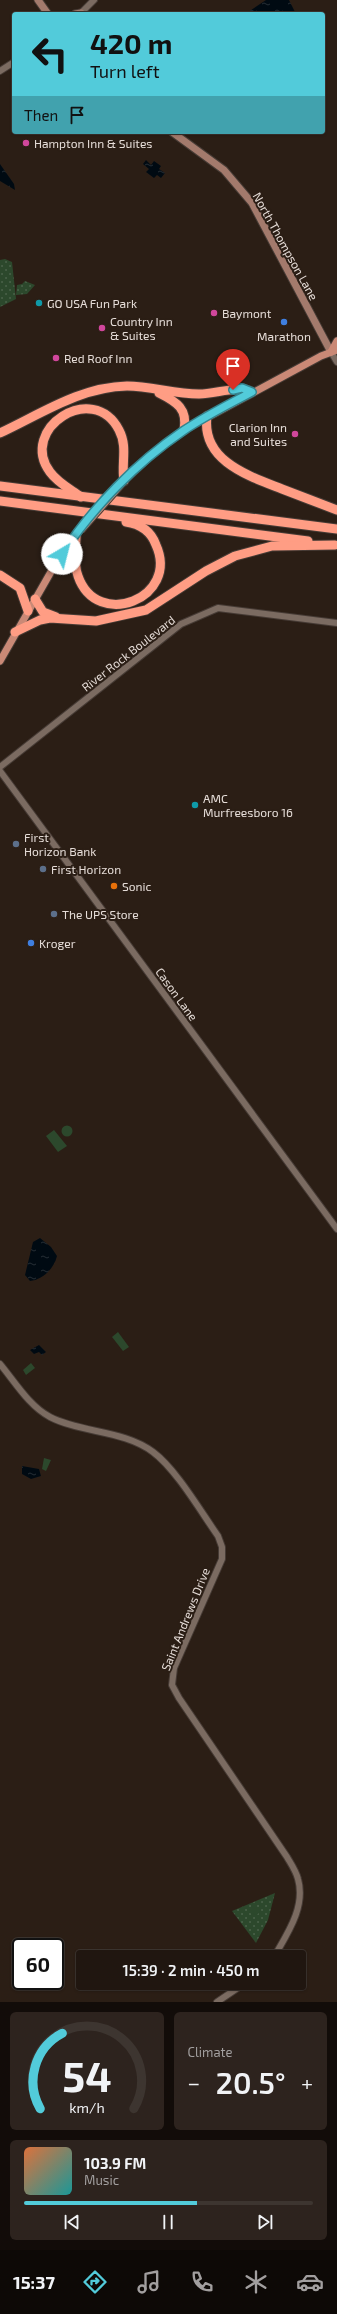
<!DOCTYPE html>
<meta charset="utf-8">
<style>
body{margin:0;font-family:"Exo 2",sans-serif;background:#2d231e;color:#f1f3f6;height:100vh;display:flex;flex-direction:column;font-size:15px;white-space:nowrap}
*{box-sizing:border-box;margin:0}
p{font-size:13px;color:#a29f9f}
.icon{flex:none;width:22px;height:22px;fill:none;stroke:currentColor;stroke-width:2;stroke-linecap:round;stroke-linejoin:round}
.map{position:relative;height:2002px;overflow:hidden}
.sheet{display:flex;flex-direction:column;gap:10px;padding:10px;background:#120c09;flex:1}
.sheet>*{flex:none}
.guide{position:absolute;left:12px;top:12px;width:313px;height:122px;border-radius:4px;box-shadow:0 1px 3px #0004,0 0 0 1px #3d3530;background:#52cbda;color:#111;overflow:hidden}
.speed{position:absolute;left:12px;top:1938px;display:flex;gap:8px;font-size:20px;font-weight:700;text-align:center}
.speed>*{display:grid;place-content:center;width:52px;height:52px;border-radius:50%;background:#201610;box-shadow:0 1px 3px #0004,0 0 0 1px #3d3530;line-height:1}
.speed .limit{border:2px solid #111;border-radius:6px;background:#fff;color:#111}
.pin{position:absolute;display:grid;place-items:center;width:34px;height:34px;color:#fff;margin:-41px -17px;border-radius:50% 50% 50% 0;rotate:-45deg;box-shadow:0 0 4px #0007}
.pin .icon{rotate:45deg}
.me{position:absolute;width:44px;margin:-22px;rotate:37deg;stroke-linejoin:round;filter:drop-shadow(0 0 3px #0008)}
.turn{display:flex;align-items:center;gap:14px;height:84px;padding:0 12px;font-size:18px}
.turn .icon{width:52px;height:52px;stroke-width:2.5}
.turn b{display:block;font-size:28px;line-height:34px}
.then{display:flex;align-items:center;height:38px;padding:0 12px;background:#0003;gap:8px;font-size:15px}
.big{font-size:30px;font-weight:600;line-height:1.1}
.sheet .card{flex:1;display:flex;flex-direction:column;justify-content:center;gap:6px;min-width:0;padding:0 14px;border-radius:6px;background:#2d231e}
.sheet .dial{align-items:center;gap:0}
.dial svg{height:104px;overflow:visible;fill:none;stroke:#3d3530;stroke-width:7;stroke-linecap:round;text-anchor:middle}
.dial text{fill:#f1f3f6;stroke:none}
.song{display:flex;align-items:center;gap:12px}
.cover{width:48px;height:48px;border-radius:6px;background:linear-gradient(135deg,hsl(20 70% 55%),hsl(180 70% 35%))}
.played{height:4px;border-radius:2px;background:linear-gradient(90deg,#52cbda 60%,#3d3530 60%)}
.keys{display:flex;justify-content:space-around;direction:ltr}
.heat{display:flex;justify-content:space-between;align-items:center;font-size:22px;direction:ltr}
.sheet .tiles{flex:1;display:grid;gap:10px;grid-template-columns:1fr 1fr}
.card:last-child{grid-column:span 2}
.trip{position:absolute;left:76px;top:1950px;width:230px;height:40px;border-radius:4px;background:#201610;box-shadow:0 1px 3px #0004,0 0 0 1px #3d3530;font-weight:600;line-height:40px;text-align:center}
.tabs{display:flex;height:64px;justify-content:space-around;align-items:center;background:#0d0906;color:#a29f9f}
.tabs .icon{width:28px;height:28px}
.tabs .on{color:#52cbda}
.tabs b{font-size:18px;color:#f1f3f6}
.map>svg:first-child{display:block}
.grass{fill:url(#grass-dots)}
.park{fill:#2c482c}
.water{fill:url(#water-ripples)}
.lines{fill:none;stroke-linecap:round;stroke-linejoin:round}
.tertiary-casing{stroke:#463b35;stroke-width:8}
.secondary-casing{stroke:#463b35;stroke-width:9}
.primary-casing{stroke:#463b35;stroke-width:9}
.motorway-casing{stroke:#463b35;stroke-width:11}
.tertiary{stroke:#7b6b61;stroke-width:6}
.secondary{stroke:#a37a6c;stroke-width:7}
.primary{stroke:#ca8976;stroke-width:7}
.motorway{stroke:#ff9d84;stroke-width:9}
.primary-bridge-casing{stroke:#463b35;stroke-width:9;stroke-linecap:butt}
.primary-bridge{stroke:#ca8976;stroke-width:7}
.route-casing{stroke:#35848e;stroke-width:10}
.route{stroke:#52cbda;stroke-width:7}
.hotel-dot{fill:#d1479c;stroke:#2b1e15;stroke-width:1.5}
.culture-dot{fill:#0f9aa8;stroke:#2b1e15;stroke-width:1.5}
.shop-dot{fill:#3f7fe0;stroke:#2b1e15;stroke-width:1.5}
.service-dot{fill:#5c6f8a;stroke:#2b1e15;stroke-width:1.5}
.food-dot{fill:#e8710a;stroke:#2b1e15;stroke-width:1.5}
.labels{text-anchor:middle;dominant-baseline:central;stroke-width:4;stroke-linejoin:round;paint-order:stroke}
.poi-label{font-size:12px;fill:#e6ddd8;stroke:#2b1e15;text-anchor:start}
.street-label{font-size:12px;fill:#e6ddd8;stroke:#2b1e15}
</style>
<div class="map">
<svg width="337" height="2002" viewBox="0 0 337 2002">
<defs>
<pattern id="grass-dots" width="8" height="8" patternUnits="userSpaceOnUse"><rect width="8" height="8" fill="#2c482c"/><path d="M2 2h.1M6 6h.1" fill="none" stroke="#4b624a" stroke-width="1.8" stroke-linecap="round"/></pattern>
<pattern id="water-ripples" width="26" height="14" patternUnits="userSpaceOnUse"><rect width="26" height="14" fill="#000a12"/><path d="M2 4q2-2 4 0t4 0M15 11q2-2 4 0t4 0" fill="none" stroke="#252d34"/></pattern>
</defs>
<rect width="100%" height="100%" fill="#2b1e15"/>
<g class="grass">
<path d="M5 259 12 262 16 299 0 307V260Z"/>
<path d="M25 281 35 285 27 294 16 295 17 285 22 284Z"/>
<path d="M275 1893 268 1920 256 1943 232 1911Z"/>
</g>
<g class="park">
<circle cx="67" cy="1131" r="5.5"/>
<path d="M54 1130 67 1146 58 1152 46 1136Z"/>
<path d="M118 1332 129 1347 123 1351 112 1337Z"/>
<path d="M31 1363 35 1368 26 1375 23 1370Z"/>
<path d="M44 1458 51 1460 46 1471 42 1469Z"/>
<path d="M249 1907H261V1910L257 1915 250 1913Z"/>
</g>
<g class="water">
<path d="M266 0H289L296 14H245Z"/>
<path d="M146 160 151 165 154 161 161 166 159 169 165 173 161 178 157 175 154 178 146 172 149 169 143 164Z"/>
<path d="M0 164 14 184 15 190 0 181Z"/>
<path d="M40 1238 51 1247 57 1256C54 1269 42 1280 30 1281L25 1275 33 1242Z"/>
<path d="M39 1345 46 1352 42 1355 39 1352 34 1354 30 1350Z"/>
<path d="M22 1466 39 1469 41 1476 31 1479 22 1474Z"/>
</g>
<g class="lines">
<defs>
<g id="tertiary">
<path d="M80 14 94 0"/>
<path d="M0 71 14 62"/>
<path d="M331 352 337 362"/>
<path d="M0 767 181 624 218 608 337 623"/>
<path d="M0 771 337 1229"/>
<path d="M0 1364C15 1382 29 1406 50 1417 81 1433 124 1430 153 1452 176 1469 201 1512 218 1536L222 1547V1559L174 1668 172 1685 179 1698 287 1857C291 1864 296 1871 298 1879 306 1907 287 1934 274 1957"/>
<path d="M217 2002 245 1983"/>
</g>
<g id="secondary">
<path d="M38 0 48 14"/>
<path d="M75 14 81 13"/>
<path d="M172 132 224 170 252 203 331 352"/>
</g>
<g id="primary">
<path d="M331 352 337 341"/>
<path d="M124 481 151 455 184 430 321 356 337 350"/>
<path d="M0 661 56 563 77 534"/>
</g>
<g id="motorway">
<path d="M159 393C177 402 188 409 184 430"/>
<path d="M207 416C201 461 249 476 282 489 300 496 319 503 337 510"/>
<path d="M0 433C41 414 80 387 127 386 151 386 174 394 199 394 217 394 236 385 252 392"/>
<path d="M0 486 337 529"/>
<path d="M81 497C70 489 58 483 50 472 18 429 93 380 119 430 128 447 121 463 124 481"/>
<path d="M0 501 308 541"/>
<path d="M76 536C76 549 73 564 78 576 97 631 180 598 156 545 151 531 140 524 126 522"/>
<path d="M0 575 20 588 28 611"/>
<path d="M35 599 43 612 56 617"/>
<path d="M15 632 40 620 50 618 96 621 146 610 206 571 235 556 272 546 335 545"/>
</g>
</defs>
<use href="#tertiary" class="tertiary-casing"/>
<use href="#secondary" class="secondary-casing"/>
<use href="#primary" class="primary-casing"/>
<use href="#motorway" class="motorway-casing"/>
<use href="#tertiary" class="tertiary"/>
<use href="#secondary" class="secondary"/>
<use href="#primary" class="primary"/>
<use href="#motorway" class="motorway"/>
<defs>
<path id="primary-bridge" d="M81 530 124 481"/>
</defs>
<use href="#primary-bridge" class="primary-bridge-casing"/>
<use href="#primary-bridge" class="primary-bridge"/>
</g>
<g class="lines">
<defs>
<path id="route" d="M62 554C93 507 136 463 183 431 205 416 229 404 252 392L242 388 233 390"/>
</defs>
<use href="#route" class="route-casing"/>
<use href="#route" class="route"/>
</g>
<g class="hotel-dot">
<circle cx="26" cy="143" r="4"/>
<circle cx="214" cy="313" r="4"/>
<circle cx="102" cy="328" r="4"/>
<circle cx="56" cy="358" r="4"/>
<circle cx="295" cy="434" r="4"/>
</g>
<g class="culture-dot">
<circle cx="39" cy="303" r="4"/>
<circle cx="195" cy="805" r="4"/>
</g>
<g class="shop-dot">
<circle cx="284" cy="322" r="4"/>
<circle cx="31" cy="943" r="4"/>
</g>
<g class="service-dot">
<circle cx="16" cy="844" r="4"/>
<circle cx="43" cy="869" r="4"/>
<circle cx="54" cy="914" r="4"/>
</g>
<circle class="food-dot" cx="114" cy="886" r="4"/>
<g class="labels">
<g class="poi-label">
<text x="34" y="143">Hampton Inn &amp; Suites</text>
<text x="47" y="303">GO USA Fun Park</text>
<text x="222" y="313">Baymont</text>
<text x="110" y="321">Country Inn<tspan x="110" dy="14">&amp; Suites</tspan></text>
<text x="284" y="336" text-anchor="middle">Marathon</text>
<text x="64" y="358">Red Roof Inn</text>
<text x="287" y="427" text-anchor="end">Clarion Inn<tspan x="287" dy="14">and Suites</tspan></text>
<text x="203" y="798">AMC<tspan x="203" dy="14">Murfreesboro 16</tspan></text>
<text x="24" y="837">First<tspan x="24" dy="14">Horizon Bank</tspan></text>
<text x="51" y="869">First Horizon</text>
<text x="122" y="886">Sonic</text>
<text x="62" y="914">The UPS Store</text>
<text x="39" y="943">Kroger</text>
</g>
<g class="street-label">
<text transform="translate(286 246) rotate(61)">North Thompson Lane</text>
<text transform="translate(128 653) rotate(-38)">River Rock Boulevard</text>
<text transform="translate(177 994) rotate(54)">Cason Lane</text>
<text transform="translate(185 1619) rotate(-68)">Saint Andrews Drive</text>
</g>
</g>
</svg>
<div class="speed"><div class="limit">60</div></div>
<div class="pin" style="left:233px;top:390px;background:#d93025"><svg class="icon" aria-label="arrive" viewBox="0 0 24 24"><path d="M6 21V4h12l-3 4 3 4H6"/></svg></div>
<svg class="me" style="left:62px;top:554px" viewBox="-20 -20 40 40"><circle r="19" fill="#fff"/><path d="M0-13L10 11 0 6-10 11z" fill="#52cbda"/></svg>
<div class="trip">15:39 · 2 min · 450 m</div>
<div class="guide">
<div class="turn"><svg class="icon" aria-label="left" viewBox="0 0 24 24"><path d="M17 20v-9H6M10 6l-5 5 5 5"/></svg><div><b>420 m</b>Turn left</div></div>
<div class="then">Then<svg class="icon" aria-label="arrive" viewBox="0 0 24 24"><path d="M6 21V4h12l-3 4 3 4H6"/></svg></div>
</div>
</div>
<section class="sheet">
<div class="tiles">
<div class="card dial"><svg viewBox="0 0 100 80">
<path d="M14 69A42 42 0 1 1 86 69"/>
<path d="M14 69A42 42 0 0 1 31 11" stroke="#52cbda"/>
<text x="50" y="56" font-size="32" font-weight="700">54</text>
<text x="50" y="72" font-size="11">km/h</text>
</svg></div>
<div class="card"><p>Climate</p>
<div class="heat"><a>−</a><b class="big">20.5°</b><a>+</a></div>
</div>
<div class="card">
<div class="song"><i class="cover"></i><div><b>103.9 FM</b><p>Music</p></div></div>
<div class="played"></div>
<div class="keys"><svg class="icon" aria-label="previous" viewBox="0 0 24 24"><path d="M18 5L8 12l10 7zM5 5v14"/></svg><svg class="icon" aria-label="pause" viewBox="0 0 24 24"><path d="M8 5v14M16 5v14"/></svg><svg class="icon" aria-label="next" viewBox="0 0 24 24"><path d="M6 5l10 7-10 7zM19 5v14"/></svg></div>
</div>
</div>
</section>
<nav class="tabs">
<b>15:37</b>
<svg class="icon on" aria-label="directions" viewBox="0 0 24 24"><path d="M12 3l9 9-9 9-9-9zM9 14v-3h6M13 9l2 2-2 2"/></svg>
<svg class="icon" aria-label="music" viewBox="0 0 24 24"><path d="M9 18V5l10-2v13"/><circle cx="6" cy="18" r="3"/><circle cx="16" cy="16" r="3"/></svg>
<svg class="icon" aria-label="phone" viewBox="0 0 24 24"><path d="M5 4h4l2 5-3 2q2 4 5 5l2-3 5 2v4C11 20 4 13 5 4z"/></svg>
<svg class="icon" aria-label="climate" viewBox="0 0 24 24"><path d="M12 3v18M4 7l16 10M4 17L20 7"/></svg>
<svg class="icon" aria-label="car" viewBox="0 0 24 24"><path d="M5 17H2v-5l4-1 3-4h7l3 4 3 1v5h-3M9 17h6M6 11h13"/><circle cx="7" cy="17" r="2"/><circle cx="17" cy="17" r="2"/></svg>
</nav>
